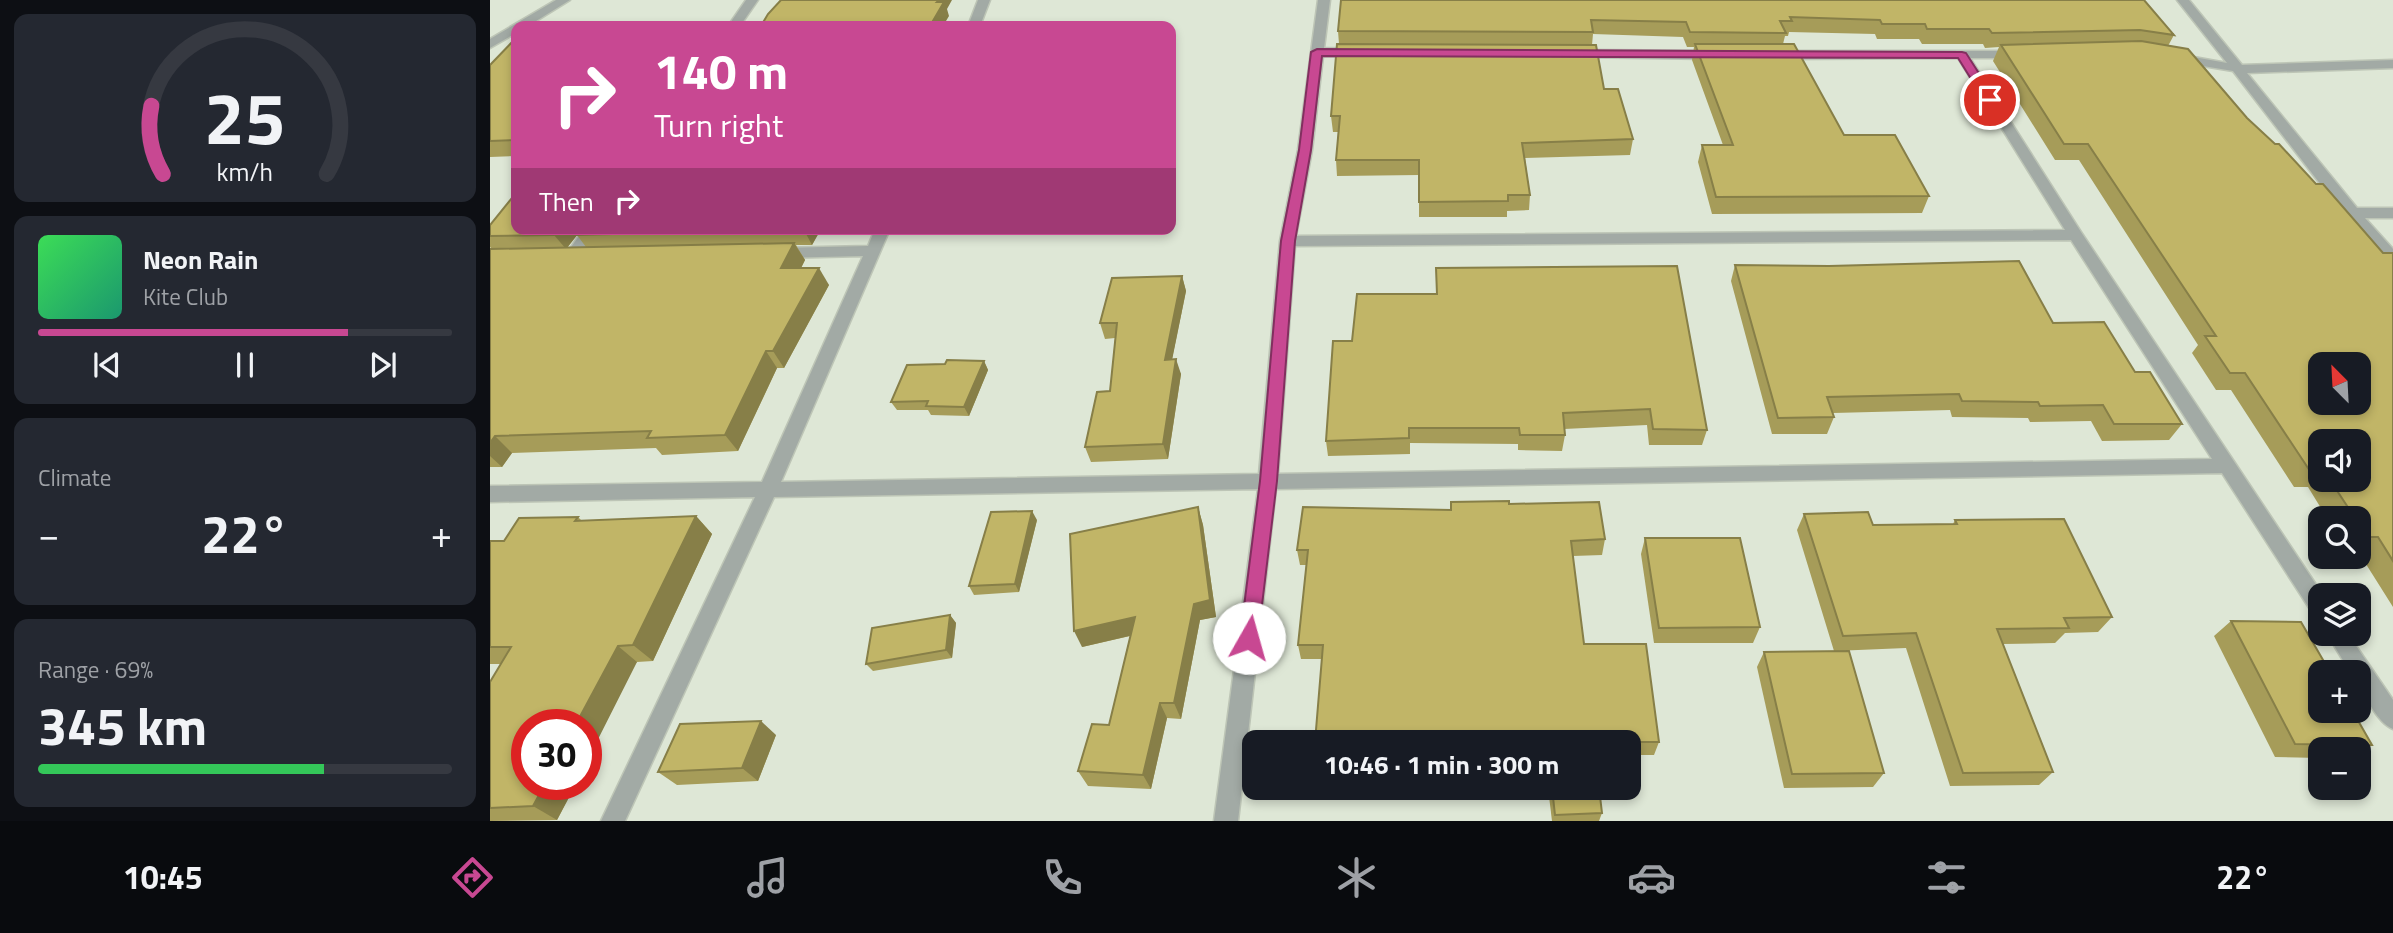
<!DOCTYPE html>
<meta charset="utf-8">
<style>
body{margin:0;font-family:"Titillium Web",sans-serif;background:#242831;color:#f1f3f6;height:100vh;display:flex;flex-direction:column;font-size:26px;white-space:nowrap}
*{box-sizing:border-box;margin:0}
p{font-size:23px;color:#9ea1a6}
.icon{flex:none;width:38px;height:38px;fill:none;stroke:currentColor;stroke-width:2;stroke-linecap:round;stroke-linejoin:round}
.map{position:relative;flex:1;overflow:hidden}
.drawer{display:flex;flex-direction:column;gap:14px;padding:14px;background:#0d0f14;width:490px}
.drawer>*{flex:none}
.top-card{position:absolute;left:21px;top:21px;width:665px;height:214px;border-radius:14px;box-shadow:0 4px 10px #0003;background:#c84892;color:#fff;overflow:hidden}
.needle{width:46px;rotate:336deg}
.tools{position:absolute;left:1818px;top:352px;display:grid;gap:14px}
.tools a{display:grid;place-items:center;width:63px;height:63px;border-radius:14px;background:#171b24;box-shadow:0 4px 10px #0003;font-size:35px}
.speed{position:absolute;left:21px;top:709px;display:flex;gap:14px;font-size:35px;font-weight:700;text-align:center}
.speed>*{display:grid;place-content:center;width:91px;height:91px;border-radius:50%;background:#171b24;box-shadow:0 4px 10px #0003;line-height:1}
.speed .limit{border:10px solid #d22;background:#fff;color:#111}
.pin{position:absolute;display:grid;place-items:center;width:60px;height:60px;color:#fff;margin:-30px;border:4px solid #fff;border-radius:50%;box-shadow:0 2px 7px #0007}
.me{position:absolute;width:77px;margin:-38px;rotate:7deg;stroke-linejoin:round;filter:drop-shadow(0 0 5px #0008)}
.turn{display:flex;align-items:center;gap:24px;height:147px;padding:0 28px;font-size:32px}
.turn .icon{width:91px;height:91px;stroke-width:2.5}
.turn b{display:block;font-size:49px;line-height:60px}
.then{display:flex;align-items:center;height:66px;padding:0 28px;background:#0003;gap:14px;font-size:26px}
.big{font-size:52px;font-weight:700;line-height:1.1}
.drawer .tile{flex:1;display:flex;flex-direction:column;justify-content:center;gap:10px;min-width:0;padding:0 24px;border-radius:14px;background:#242831}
.drawer .dial{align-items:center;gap:0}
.dial svg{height:182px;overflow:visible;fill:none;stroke:#363941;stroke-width:7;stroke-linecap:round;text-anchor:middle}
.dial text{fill:#f1f3f6;stroke:none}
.song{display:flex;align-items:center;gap:21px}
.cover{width:84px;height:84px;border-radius:10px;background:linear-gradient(135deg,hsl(130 70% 55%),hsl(160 70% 35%))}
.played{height:7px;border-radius:4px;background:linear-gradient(90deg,#c84892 75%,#363941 75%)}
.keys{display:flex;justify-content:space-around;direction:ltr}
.heat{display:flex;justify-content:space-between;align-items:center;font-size:38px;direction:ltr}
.charge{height:10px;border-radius:5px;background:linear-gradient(90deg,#34c759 69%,#363941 0)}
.trip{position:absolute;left:752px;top:730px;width:399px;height:70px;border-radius:14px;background:#171b24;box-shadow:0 4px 10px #0003;font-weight:700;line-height:70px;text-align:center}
.dock{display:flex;height:112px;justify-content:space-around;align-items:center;background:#090b0e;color:#9ea1a6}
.dock .icon{width:49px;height:49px}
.dock .on{color:#c84892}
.dock b{font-size:32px;color:#f1f3f6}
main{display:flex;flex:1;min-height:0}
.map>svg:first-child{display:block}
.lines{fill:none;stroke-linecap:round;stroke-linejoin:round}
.minor-casing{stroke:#bdc5b6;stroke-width:3}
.minor{fill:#a2aaa5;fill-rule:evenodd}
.wall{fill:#a69c59;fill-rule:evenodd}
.shaded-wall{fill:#877f48}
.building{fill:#c1b567;stroke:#877f48;stroke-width:2;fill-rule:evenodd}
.route{fill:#c84892;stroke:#822f5f;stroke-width:2}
</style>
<main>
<section class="drawer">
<div class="tile dial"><svg viewBox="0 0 100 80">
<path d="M14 69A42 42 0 1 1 86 69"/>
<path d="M14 69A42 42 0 0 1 9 39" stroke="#c84892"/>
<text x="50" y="56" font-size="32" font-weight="700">25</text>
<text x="50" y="72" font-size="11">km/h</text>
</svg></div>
<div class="tile">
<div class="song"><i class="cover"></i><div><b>Neon Rain</b><p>Kite Club</p></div></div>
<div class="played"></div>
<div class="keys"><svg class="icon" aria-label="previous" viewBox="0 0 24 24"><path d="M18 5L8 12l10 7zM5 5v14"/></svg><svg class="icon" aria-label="pause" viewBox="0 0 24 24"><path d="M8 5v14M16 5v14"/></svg><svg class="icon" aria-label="next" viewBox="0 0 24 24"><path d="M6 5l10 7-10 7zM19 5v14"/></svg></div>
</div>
<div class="tile"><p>Climate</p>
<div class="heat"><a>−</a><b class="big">22°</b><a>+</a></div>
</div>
<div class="tile"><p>Range · 69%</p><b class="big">345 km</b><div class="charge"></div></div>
</section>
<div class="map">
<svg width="1903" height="821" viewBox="0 0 1903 821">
<rect width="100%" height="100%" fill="#dee7d6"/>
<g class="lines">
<defs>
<g id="minor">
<path d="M66 0H80L38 26H26V33L0 48V39Z"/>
<path d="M256 0H268L250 26H238Z"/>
<path d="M488 0H500L490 26H478Z"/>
<path d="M828 0H840L834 48 869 49 875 53 869 57 833 56 822 150 806 236 1575 230 1468 58 1289 59 1283 55 1289 51H1534V57L1530 58H1480L1591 232 1833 595H1830V617L1823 614 1732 473 786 489 748 821H724L768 489 284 497 135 821H111L265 497 0 502V486L272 482 373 256 289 258 281 253 289 248 378 246 385 229H400L291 482 769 474 790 241 808 150ZM1581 240 1722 459 788 474 805 246Z"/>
<path d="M1687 0H1699L1752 65 1903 60V68L1757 73 1867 208H1903V218H1875L1903 249V264L1898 263 1855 216 1743 71 1683 61 1681 58 1687 54 1737 63Z"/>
<path d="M1086 50 1226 51 1232 55 1226 59 1082 57V51Z"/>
<path d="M94 229H109L87 261H77L74 257Z"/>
<path d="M1837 634H1858L1903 700V729C1887 723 1869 689 1869 672H1860Z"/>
</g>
</defs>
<use href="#minor" class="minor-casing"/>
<use href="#minor" class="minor"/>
</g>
<g class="wall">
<path d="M851 0H1654L1684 35 1678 46 1757 118 1826 184 1893 253H1903V607L1869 553V518H1837L1818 487H1804L1741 390H1726L1702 353 1708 345 1589 160H1565L1503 61 1509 47 1495 48 1493 44H1432L1429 39H1387L1385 34 1299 32 1298 36H1295L1293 44 1354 135 1439 196 1432 213 1222 214 1208 162 1212 145H1233L1202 60 1204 47H1197L1193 37 1103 34 1102 45 1114 89 1143 139 1140 155 1035 158 1040 195 1039 210 1017 211V217H929V175L847 176 846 160 848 132H843L841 116 849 44 848 31ZM1830 441 1869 480H1830Z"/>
<path d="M26 38V156L0 157V65Z"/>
<path d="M0 225 26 229H331L322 245H306L315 260 311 268 339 285 294 368H287L248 451 172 455 166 448 22 453 12 467H0V249H2L0 247ZM87 235 96 247 77 248Z"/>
<path d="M1245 265 1563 323 1645 372 1692 424 1679 440 1612 441 1601 421 1540 422 1538 418 1462 417 1460 410 1343 413 1344 417 1337 434H1282L1241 281Z"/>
<path d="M692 276 696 291 682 359 691 374 678 459 601 462 595 447 620 391 625 338 615 339 610 323Z"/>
<path d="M867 294 1217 430 1212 445H1159L1157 425 1074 429 1075 435 1072 451 1028 450V444L920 443V454L838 456 836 441 862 341Z"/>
<path d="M494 361 498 370 479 416 441 415 438 410H407L401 402 455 364Z"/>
<path d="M1019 504 1115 539 1112 555 1083 556 1094 644 1169 742 1164 755H1139V742L832 659H811L808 645 816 565H810L807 550 961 510Z"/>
<path d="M708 507 713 525 726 617 710 620 691 719 677 718 661 789 598 786 588 771 619 725 640 636 592 647Z"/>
<path d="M1314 514 1383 525 1463 524 1465 520 1622 617 1608 632 1575 633 1565 643 1513 644 1563 772 1549 785 1460 786 1416 648 1344 651 1307 530Z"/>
<path d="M206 516 222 534 163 661 147 662 37 784H86L67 820 0 821V682L11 664H0V541H14L88 517 92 521Z"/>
<path d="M547 520 529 592 484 595 479 586Z"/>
<path d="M1155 538 1270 627 1263 643H1164L1151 554Z"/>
<path d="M460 615 466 623 462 658 383 671 376 664Z"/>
<path d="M1741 621 1882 745 1869 753V749H1830V758L1785 757 1724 636Z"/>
<path d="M1274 652 1394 773 1383 787 1294 788 1267 667Z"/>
<path d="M286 735 268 781 187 785 168 772Z"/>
<path d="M902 788H976L902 789Z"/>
<path d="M1058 788H1109L1112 813 1109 821H1062Z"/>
</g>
<g class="shaded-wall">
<path d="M449 0H462L457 9 459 16 453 26H440Z"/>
<path d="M68 229H92L76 249 64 235Z"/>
<path d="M314 229H331L322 245 314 230Z"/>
<path d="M304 243 315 260 302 286 291 268Z"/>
<path d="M329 268 339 285 294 368 283 351Z"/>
<path d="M692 276 696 291 679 375 675 360Z"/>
<path d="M276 351 287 368 248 451 235 435Z"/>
<path d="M686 359 691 374 678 459 673 444Z"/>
<path d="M494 361 498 370 479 416 474 407Z"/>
<path d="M5 436 22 453 12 467 0 456V443Z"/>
<path d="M708 507 713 525 726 617 710 620 691 719 684 703Z"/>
<path d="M542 511 547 520 529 592 525 584Z"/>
<path d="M206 516 222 534 163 661 143 645Z"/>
<path d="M460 615 466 623 462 658 456 650Z"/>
<path d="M645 617 652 633 592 647 584 631Z"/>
<path d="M128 646 147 662 96 763V724H86Z"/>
<path d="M670 703 677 718 661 789 653 775Z"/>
<path d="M271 721 286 735 268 781 252 768Z"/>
<path d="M55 784H86L67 820 43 806Z"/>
</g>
<g class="building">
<path d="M291 0H449L447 2H454L440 26H271L278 14Z"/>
<path d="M851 0H1654L1684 35 1650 30 1502 33 1499 29H1437L1435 24H1392L1390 20 1300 17 1302 21H1290L1296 33 1200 32 1196 22 1101 20 1103 32 848 31Z"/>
<path d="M26 38V140L0 141V65Z"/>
<path d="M1651 41 1698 49 1757 118 1785 144H1789L1826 184H1833L1893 253H1903V561L1888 537H1877L1869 524V518H1865L1840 480H1869V441H1830V471H1820L1755 373H1740L1715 336H1726L1598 144H1574L1511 45ZM1830 364H1869V402H1830Z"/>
<path d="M847 44 1106 45 1114 89H1128L1143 139 1032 143 1040 195H1018V201L929 202V160H846L850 116H841Z"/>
<path d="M1205 44H1304L1354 135H1405L1439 196 1226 197 1212 145H1243Z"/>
<path d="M26 193V229H68L64 235 0 236V225Z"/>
<path d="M90 229H314L87 235Z"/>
<path d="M304 243 291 268H329L283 351H276L235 435 157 438 161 431 5 436 0 443V249Z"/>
<path d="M1529 261 1563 323 1614 322 1645 372H1660L1692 424H1624L1613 405 1550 406 1548 402 1472 401 1469 394 1337 397 1344 417 1288 418 1245 265 1339 266Z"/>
<path d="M1187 266 1217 430 1163 429 1160 409 1073 413 1075 435H1030L1029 428H919V438L836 441 843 341H862L867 294H947L946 268Z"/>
<path d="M692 276 675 360 686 359 673 444 595 447 607 392 620 391 627 323H610L622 278Z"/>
<path d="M457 360 494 361 474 407 436 406 438 401 401 402 417 365 455 364Z"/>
<path d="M1019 501V504L1109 502 1115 539 1081 541 1094 644H1156L1169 742H825L833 645H808L818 550H807L813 507 961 510V502Z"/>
<path d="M708 507 720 600 704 604 684 703H670L653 775 588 771 602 724 619 725 645 617 584 631 580 534Z"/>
<path d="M542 511 525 584 479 586 501 512Z"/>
<path d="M1378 512 1383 525 1467 524 1465 520 1574 519 1622 617 1574 618 1579 628 1507 629 1563 772 1473 773 1426 633 1353 636 1314 514Z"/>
<path d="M206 516 143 645 128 646 86 724H37V784H55L43 806 0 808V682L21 647H0V541H14L29 518 88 517 85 521Z"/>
<path d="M1155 538H1250L1270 627 1169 628Z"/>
<path d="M460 615 456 650 376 664 382 628Z"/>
<path d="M1741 621 1811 622 1840 672H1830V710H1862L1882 745 1805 744Z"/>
<path d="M1359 651 1394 773 1302 774 1274 652Z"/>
<path d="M271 721 252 768 168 772 190 724Z"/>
<path d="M1062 788H1109L1112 813 1065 815Z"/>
</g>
<path class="route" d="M827 49 1472 52 1476 53 1506 100 1496 103 1468 58 832 56 821 150 805 241 787 481 768 638 766 644 759 646 752 644 750 638 770 481 791 241 809 150 821 52Z"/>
</svg>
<div class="tools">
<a><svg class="needle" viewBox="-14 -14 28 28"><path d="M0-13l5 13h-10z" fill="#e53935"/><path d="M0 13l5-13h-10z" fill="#9ea1a6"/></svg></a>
<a><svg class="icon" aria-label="sound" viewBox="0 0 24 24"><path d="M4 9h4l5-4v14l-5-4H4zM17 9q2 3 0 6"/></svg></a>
<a><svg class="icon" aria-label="search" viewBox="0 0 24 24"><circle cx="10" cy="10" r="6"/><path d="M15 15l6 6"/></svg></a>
<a><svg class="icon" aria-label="layers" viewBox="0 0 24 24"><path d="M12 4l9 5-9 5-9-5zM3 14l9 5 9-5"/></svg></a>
<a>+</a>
<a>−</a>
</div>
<div class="speed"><div class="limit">30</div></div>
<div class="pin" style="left:1500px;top:100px;background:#d93025"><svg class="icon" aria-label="arrive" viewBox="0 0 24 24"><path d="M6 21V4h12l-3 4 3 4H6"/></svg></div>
<svg class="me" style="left:759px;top:638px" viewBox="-20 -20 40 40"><circle r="19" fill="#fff"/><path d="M0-13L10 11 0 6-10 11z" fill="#c84892"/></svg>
<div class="trip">10:46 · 1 min · 300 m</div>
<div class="top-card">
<div class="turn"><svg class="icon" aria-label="right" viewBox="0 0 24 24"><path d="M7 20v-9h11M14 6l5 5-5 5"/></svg><div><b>140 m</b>Turn right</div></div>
<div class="then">Then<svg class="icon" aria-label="right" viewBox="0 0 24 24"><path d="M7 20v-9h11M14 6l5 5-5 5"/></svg></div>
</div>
</div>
</main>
<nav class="dock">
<b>10:45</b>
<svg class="icon on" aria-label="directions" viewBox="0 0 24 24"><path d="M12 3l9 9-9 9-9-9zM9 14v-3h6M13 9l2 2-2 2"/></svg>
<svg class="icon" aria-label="music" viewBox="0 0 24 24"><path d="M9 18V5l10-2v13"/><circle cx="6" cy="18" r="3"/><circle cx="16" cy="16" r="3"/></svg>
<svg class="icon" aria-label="phone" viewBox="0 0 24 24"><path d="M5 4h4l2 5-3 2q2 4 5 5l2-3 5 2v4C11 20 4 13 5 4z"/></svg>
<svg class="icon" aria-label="climate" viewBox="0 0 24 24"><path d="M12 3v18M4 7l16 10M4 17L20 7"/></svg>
<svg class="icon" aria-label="car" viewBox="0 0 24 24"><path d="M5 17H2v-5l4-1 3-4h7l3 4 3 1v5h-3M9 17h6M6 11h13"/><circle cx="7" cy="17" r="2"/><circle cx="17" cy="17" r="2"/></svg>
<svg class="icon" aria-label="filters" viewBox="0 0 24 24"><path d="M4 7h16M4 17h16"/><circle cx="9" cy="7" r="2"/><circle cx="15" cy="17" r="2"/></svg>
<b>22°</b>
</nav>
